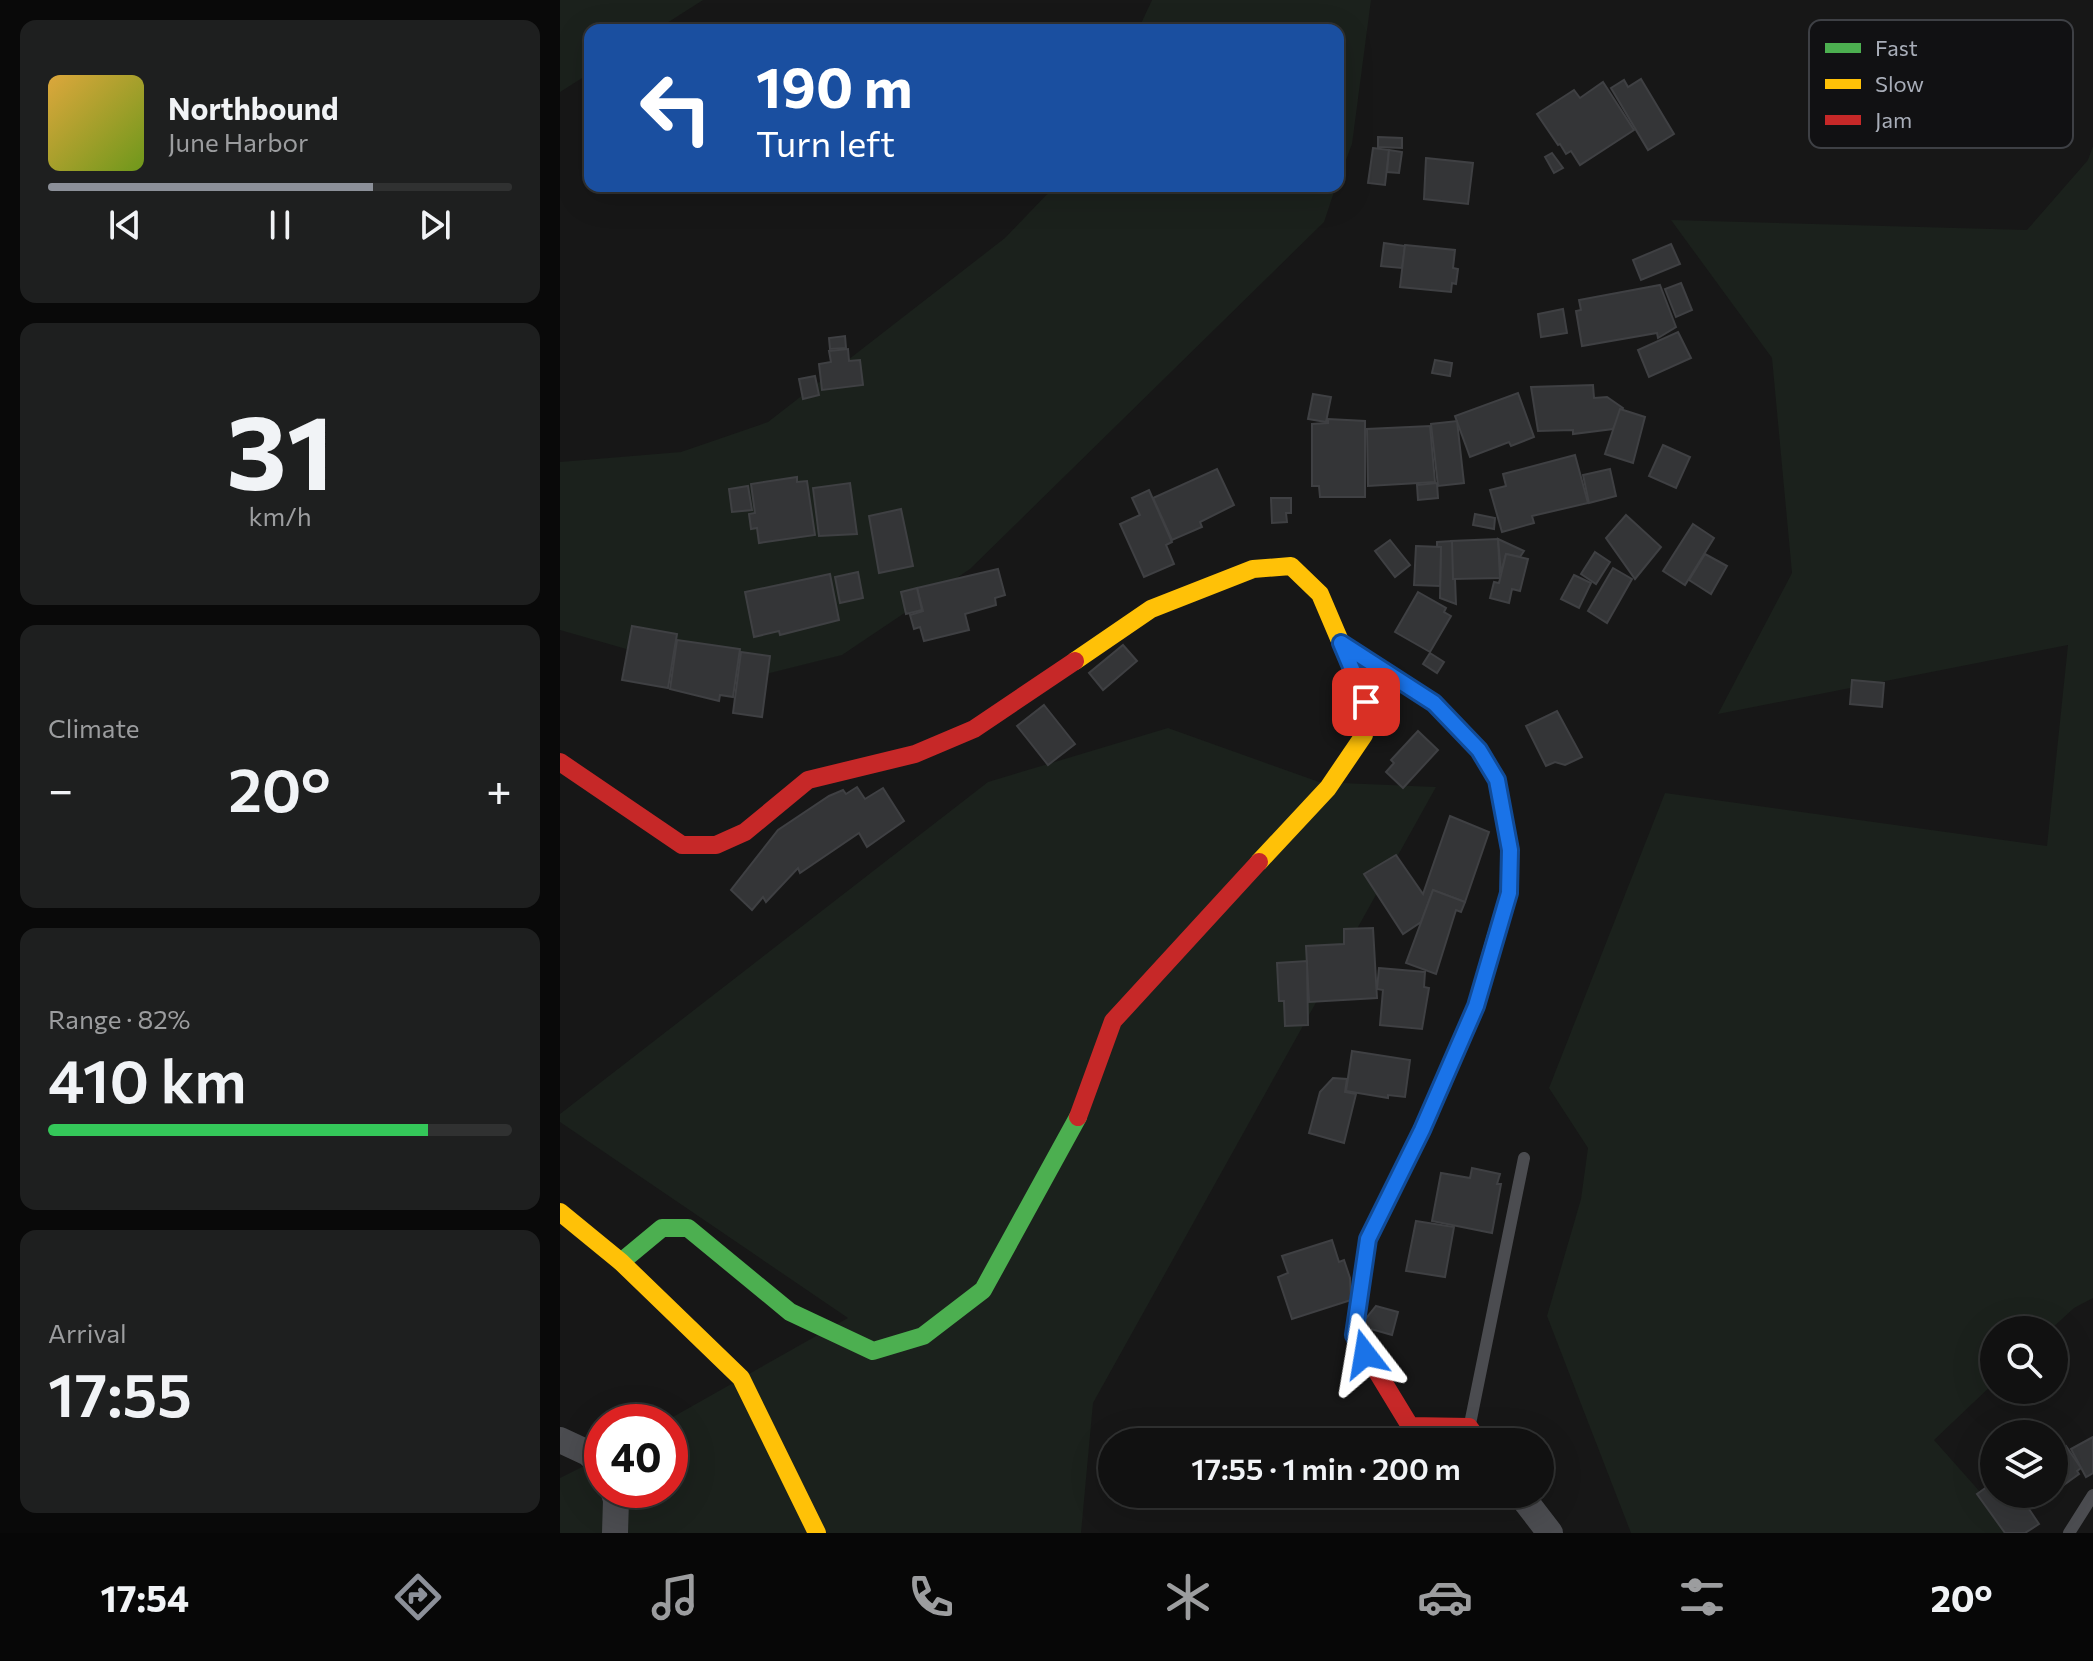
<!DOCTYPE html>
<meta charset="utf-8">
<style>
body{margin:0;font-family:Commissioner,sans-serif;background:#1e1f1f;color:#f1f3f6;height:100vh;display:flex;flex-direction:column;font-size:30px;white-space:nowrap}
*{box-sizing:border-box;margin:0}
p{font-size:26px;color:#9c9d9f}
.icon{flex:none;width:44px;height:44px;fill:none;stroke:currentColor;stroke-width:2;stroke-linecap:round;stroke-linejoin:round}
.map{position:relative;flex:1;overflow:hidden}
.sheet{display:flex;flex-direction:column;gap:20px;padding:20px;background:#090909;width:560px}
.sheet>*{flex:none}
.banner{position:absolute;left:24px;top:24px;width:760px;height:168px;border-radius:16px;box-shadow:0 8px 32px #0002,0 0 0 2px #303131;background:#1a4fa0;color:#fff;overflow:hidden}
.fabs{position:absolute;left:1420px;top:1316px;display:grid;gap:16px}
.fabs a{display:grid;place-items:center;width:88px;height:88px;border-radius:50%;background:#111;box-shadow:0 8px 32px #0002,0 0 0 2px #303131;font-size:40px}
.speed{position:absolute;left:24px;top:1404px;display:flex;gap:16px;font-size:40px;font-weight:700;text-align:center}
.speed>*{display:grid;place-content:center;width:104px;height:104px;border-radius:50%;background:#111;box-shadow:0 8px 32px #0002,0 0 0 2px #303131;line-height:1}
.speed .limit{border:12px solid #d22;background:#fff;color:#111}
.pin{position:absolute;display:grid;place-items:center;width:68px;height:68px;color:#fff;margin:-34px;border-radius:16px;box-shadow:0 4px 12px #0006}
.me{position:absolute;width:88px;margin:-44px;rotate:346deg;stroke-linejoin:round;filter:drop-shadow(0 0 6px #0008)}
.turn{display:flex;align-items:center;gap:28px;height:168px;padding:0 40px;font-size:36px}
.turn .icon{width:104px;height:104px;stroke-width:2.5}
.turn b{display:block;font-size:56px;line-height:68px}
.big{font-size:60px;font-weight:600;line-height:1.1}
.sheet .widget{flex:1;display:flex;flex-direction:column;justify-content:center;gap:12px;min-width:0;padding:0 28px;border-radius:16px;background:#1e1f1f}
.sheet .dial{align-items:center;gap:0}
.dial b{font-size:104px;line-height:1}
.song{display:flex;align-items:center;gap:24px}
.cover{width:96px;height:96px;border-radius:12px;background:linear-gradient(135deg,hsl(40 70% 55%),hsl(80 70% 35%))}
.played{height:8px;border-radius:4px;background:linear-gradient(90deg,#8c9099 70%,#303131 70%)}
.keys{display:flex;justify-content:space-around;direction:ltr}
.heat{display:flex;justify-content:space-between;align-items:center;font-size:44px;direction:ltr}
.charge{height:12px;border-radius:6px;background:linear-gradient(90deg,#34c759 82%,#303131 0)}
.trip{position:absolute;left:538px;top:1428px;width:456px;height:80px;border-radius:40px;background:#111;box-shadow:0 8px 32px #0002,0 0 0 2px #303131;font-weight:600;line-height:80px;text-align:center}
.tab-bar{display:flex;height:128px;justify-content:space-around;align-items:center;background:#070707;color:#9c9d9f}
.tab-bar .icon{width:56px;height:56px}
.tab-bar .current{color:#8c9099}
.tab-bar b{font-size:36px;color:#f1f3f6}
main{display:flex;flex:1;min-height:0}
.map>svg:first-child{display:block}
.green{fill:#1b211c}
.building{fill:#343537;stroke:#3f4043;stroke-width:2}
.lines{fill:none;stroke-linecap:round;stroke-linejoin:round}
.lane{stroke:#4b4c50;stroke-width:12}
.street{stroke:#4b4c50;stroke-width:26}
.fast{stroke:#4caf50;stroke-width:18}
.slow{stroke:#ffc107;stroke-width:18}
.jam{stroke:#c62828;stroke-width:18}
.route-casing{stroke:#114b97;stroke-width:20}
.route{stroke:#1a73e8;stroke-width:14}
.key{fill:#111113;stroke:#3e4045;stroke-width:2}
.key-label{font-size:22px;fill:#a8adb8}
</style>
<main>
<section class="sheet">
<div class="widget">
<div class="song"><i class="cover"></i><div><b>Northbound</b><p>June Harbor</p></div></div>
<div class="played"></div>
<div class="keys"><svg class="icon" aria-label="previous" viewBox="0 0 24 24"><path d="M18 5L8 12l10 7zM5 5v14"/></svg><svg class="icon" aria-label="pause" viewBox="0 0 24 24"><path d="M8 5v14M16 5v14"/></svg><svg class="icon" aria-label="next" viewBox="0 0 24 24"><path d="M6 5l10 7-10 7zM19 5v14"/></svg></div>
</div>
<div class="widget dial"><b>31</b><p>km/h</p></div>
<div class="widget"><p>Climate</p>
<div class="heat"><a>−</a><b class="big">20°</b><a>+</a></div>
</div>
<div class="widget"><p>Range · 82%</p><b class="big">410 km</b><div class="charge"></div></div>
<div class="widget"><p>Arrival</p><b class="big">17:55</b></div>
</section>
<div class="map">
<svg width="1533" height="1533" viewBox="0 0 1533 1533">
<rect width="100%" height="100%" fill="#171717"/>
<g class="green">
<path d="M0 0H143L96 30H30V73L0 92Z"/>
<path d="M592 0H811L792 144 778 181V30H578Z"/>
<path d="M1533 146V1298L1514 1308 1490 1330H1434V1383L1374 1440 1429 1502 1466 1533H1071L987 1316 1021 1199 1028 1148 989 1088 1105 793 1487 846 1508 645 1158 714 1232 573 1212 358 1111 220 1467 230 1528 160Z"/>
<path d="M495 186H776L764 222 410 569 282 655 178 681 0 630V462L121 452 208 422 445 238Z"/>
<path d="M608 728 759 782 876 787 533 1403 521 1533H0V1478L42 1457V1490H110V1422H104L288 1318 0 1122V1114L428 782Z"/>
</g>
<g class="building">
<path d="M1081 79 1114 134 1088 150 1051 88 1064 80 1068 87Z"/>
<path d="M1043 82 1074 130 1020 165 1011 151 1006 154 1000 144 998 145 977 114 1014 90 1020 98Z"/>
<path d="M818 137 842 138V148L818 147Z"/>
<path d="M813 148 829 150 825 185 808 183Z"/>
<path d="M829 150 842 152 839 173 827 172Z"/>
<path d="M992 153 1003 168 994 173 985 157Z"/>
<path d="M866 158 913 163 908 204 864 199Z"/>
<path d="M824 243 845 246 842 268 821 266Z"/>
<path d="M1111 244 1120 264 1081 280 1073 260Z"/>
<path d="M845 245 895 250 893 268 898 269 896 284 892 283 891 292 840 287Z"/>
<path d="M1121 283 1132 310 1116 317 1105 289Z"/>
<path d="M1100 285 1116 327 1098 338 1097 333 1022 346 1016 311 1021 310 1019 300Z"/>
<path d="M1003 309 1007 333 981 337 978 314Z"/>
<path d="M1118 332 1131 358 1089 377 1078 350Z"/>
<path d="M285 336 286 348 270 349 269 338Z"/>
<path d="M288 349 289 361 300 360 303 385 262 390 259 364 271 362 269 351Z"/>
<path d="M875 360 892 363 890 376 872 373Z"/>
<path d="M255 376 259 395 243 399 239 379Z"/>
<path d="M1033 385 1034 398 1047 397 1063 408 1053 429 1013 434V430L978 431 971 387Z"/>
<path d="M958 393 974 437 951 446 949 442 910 457 895 416Z"/>
<path d="M753 394 771 397 766 422 748 419Z"/>
<path d="M1060 409 1085 417 1073 463 1045 454Z"/>
<path d="M768 419 805 421V497H760L759 486H752V424L768 423Z"/>
<path d="M897 421 904 483 878 486 871 424Z"/>
<path d="M870 426 875 482 808 486 807 429Z"/>
<path d="M1103 445 1130 457 1116 488 1089 476Z"/>
<path d="M1015 455 1028 503 972 516 974 523 942 532 930 490 946 486 943 474Z"/>
<path d="M657 469 674 505 640 522 642 527 612 540 593 498Z"/>
<path d="M1050 469 1056 496 1029 503 1023 475Z"/>
<path d="M237 477V482L247 481 255 535 199 543 197 528 191 529 189 514 195 513 191 484Z"/>
<path d="M290 483 297 534 259 536 253 488Z"/>
<path d="M877 483 878 498 858 500 857 485Z"/>
<path d="M188 486 192 510 172 512 169 489Z"/>
<path d="M589 490 612 542 606 545 614 564 584 577 560 524 580 515 572 498Z"/>
<path d="M711 498H731V513H726L727 522 712 523Z"/>
<path d="M341 509 353 566 319 573 309 516Z"/>
<path d="M915 514 935 518 934 529 913 525Z"/>
<path d="M1066 515 1101 547 1075 579 1046 538Z"/>
<path d="M1133 524 1154 538 1125 585 1103 571Z"/>
<path d="M938 539 940 578 893 579 891 541Z"/>
<path d="M938 539 964 551 960 557 946 554 941 573Z"/>
<path d="M830 540 850 565 835 577 815 551Z"/>
<path d="M892 541 893 579H895L896 604 880 598 881 547H877V542Z"/>
<path d="M856 546 881 547 880 586 854 585Z"/>
<path d="M1035 552 1050 562 1036 584 1021 574Z"/>
<path d="M946 554 968 559 960 591 952 589 949 603 930 598 934 582 939 583Z"/>
<path d="M1145 554 1167 566 1151 594 1129 580Z"/>
<path d="M1053 568 1072 579 1047 623 1028 611Z"/>
<path d="M438 569 445 595 435 598 436 605 405 614 409 630 364 641 360 627 354 629 350 615 363 611 357 588Z"/>
<path d="M298 572 303 598 280 603 275 577Z"/>
<path d="M270 574 279 620 220 635 219 631 194 637 185 592Z"/>
<path d="M1014 575 1031 583 1019 608 1001 599Z"/>
<path d="M357 588 362 610 346 614 341 592Z"/>
<path d="M858 592 886 608 884 612 891 616 870 652 835 632Z"/>
<path d="M72 626 117 634 108 688 62 680Z"/>
<path d="M117 640 180 649 173 697 160 695 159 701 110 689Z"/>
<path d="M563 645 577 661 543 690 529 673Z"/>
<path d="M181 652 210 656 202 717 173 713Z"/>
<path d="M870 653 884 662 877 673 863 664Z"/>
<path d="M1292 680 1324 683 1322 707 1290 704Z"/>
<path d="M484 705 515 744 488 765 457 726Z"/>
<path d="M997 711 1022 757 1005 765 995 762 986 766 966 726Z"/>
<path d="M858 731 878 750 843 788 826 772 834 763 831 760Z"/>
<path d="M297 787 305 799 323 788 344 821 307 847 299 833 240 873 238 868 206 902 203 897 192 910 171 890 218 830 269 796 283 790 286 794Z"/>
<path d="M890 816 929 832 905 902 873 890 861 922 843 934 804 874 836 855 863 894Z"/>
<path d="M873 890 905 902 901 912 896 910 876 974 846 963Z"/>
<path d="M813 928 817 998 749 1002 746 946 784 944V929Z"/>
<path d="M747 961 748 1025 725 1026 724 1001H719L717 963Z"/>
<path d="M819 968 865 972 864 987 869 988 862 1029 820 1025 823 990 817 989Z"/>
<path d="M792 1051 850 1060 845 1097 828 1095V1098L786 1091Z"/>
<path d="M773 1078 787 1079 785 1092 796 1094 784 1143 749 1133 760 1092Z"/>
<path d="M912 1168 940 1174 937 1184H941L932 1233 872 1221 881 1173 910 1178Z"/>
<path d="M856 1221 894 1227 885 1277 846 1271Z"/>
<path d="M772 1240 779 1262 784 1260 790 1278 791 1300 732 1319 718 1277 728 1273 722 1256Z"/>
<path d="M816 1306 838 1312 832 1335 800 1326Z"/>
<path d="M1533 1437V1473L1526 1477 1511 1449Z"/>
<path d="M1495 1439 1501 1449 1506 1446 1521 1468 1517 1471 1519 1474 1494 1492Z"/>
<path d="M1434 1482V1494H1491L1469 1509 1479 1524 1465 1533H1445L1417 1494Z"/>
</g>
<g class="lines">
<g class="lane">
<path d="M910 1424 964 1158"/>
<path d="M1509 1533 1533 1495"/>
</g>
<g class="street">
<path d="M0 1440 28 1453 42 1466"/>
<path d="M53 1490 56 1500 55 1533"/>
<path d="M960 1494 990 1533"/>
</g>
<g class="fast">
<path d="M781 643 874 703 919 750 937 780 950 850 949 893 936 936"/>
<path d="M61 1262 102 1228H128L230 1312 313 1351 363 1336 423 1290 518 1117"/>
</g>
<g class="slow">
<path d="M515 661 591 609 693 569 731 566 760 594 806 702 804 735 768 788 699 862"/>
<path d="M0 1212 61 1262 181 1378 257 1533"/>
<path d="M802 1347 794 1335 808 1239 862 1130 916 1006 936 936"/>
</g>
<g class="jam">
<path d="M0 762 122 845H156L185 832 248 780 355 754 414 729 515 661"/>
<path d="M518 1117 553 1021 699 862"/>
<path d="M802 1347 850 1426 909 1427 920 1442"/>
</g>
</g>
<g class="lines">
<defs>
<path id="route" d="M805 1354 794 1335 808 1239 862 1130 916 1006 949 893 950 850 937 780 919 750 874 703 781 643 806 702"/>
</defs>
<use href="#route" class="route-casing"/>
<use href="#route" class="route"/>
</g>
<rect x="1249" y="20" width="264" height="128" rx="12" class="key"/>
<rect x="1265" y="43" width="36" height="10" fill="#4caf50"/>
<rect x="1265" y="79" width="36" height="10" fill="#ffc107"/>
<rect x="1265" y="115" width="36" height="10" fill="#c62828"/>
<g class="key-label">
<text x="1315" y="56">Fast</text>
<text x="1315" y="92">Slow</text>
<text x="1315" y="128">Jam</text>
</g>
</svg>
<div class="fabs">
<a><svg class="icon" aria-label="search" viewBox="0 0 24 24"><circle cx="10" cy="10" r="6"/><path d="M15 15l6 6"/></svg></a>
<a><svg class="icon" aria-label="layers" viewBox="0 0 24 24"><path d="M12 4l9 5-9 5-9-5zM3 14l9 5 9-5"/></svg></a>
</div>
<div class="speed"><div class="limit">40</div></div>
<div class="pin" style="left:806px;top:702px;background:#d93025"><svg class="icon" aria-label="arrive" viewBox="0 0 24 24"><path d="M6 21V4h12l-3 4 3 4H6"/></svg></div>
<svg class="me" style="left:805px;top:1354px" viewBox="-20 -20 40 40"><path d="M0-17L14 15 0 8-14 15z" fill="#1a73e8" stroke="#fff" stroke-width="4"/></svg>
<div class="trip">17:55 · 1 min · 200 m</div>
<div class="banner">
<div class="turn"><svg class="icon" aria-label="left" viewBox="0 0 24 24"><path d="M17 20v-9H6M10 6l-5 5 5 5"/></svg><div><b>190 m</b>Turn left</div></div>
</div>
</div>
</main>
<nav class="tab-bar">
<b>17:54</b>
<svg class="icon current" aria-label="directions" viewBox="0 0 24 24"><path d="M12 3l9 9-9 9-9-9zM9 14v-3h6M13 9l2 2-2 2"/></svg>
<svg class="icon" aria-label="music" viewBox="0 0 24 24"><path d="M9 18V5l10-2v13"/><circle cx="6" cy="18" r="3"/><circle cx="16" cy="16" r="3"/></svg>
<svg class="icon" aria-label="phone" viewBox="0 0 24 24"><path d="M5 4h4l2 5-3 2q2 4 5 5l2-3 5 2v4C11 20 4 13 5 4z"/></svg>
<svg class="icon" aria-label="climate" viewBox="0 0 24 24"><path d="M12 3v18M4 7l16 10M4 17L20 7"/></svg>
<svg class="icon" aria-label="car" viewBox="0 0 24 24"><path d="M5 17H2v-5l4-1 3-4h7l3 4 3 1v5h-3M9 17h6M6 11h13"/><circle cx="7" cy="17" r="2"/><circle cx="17" cy="17" r="2"/></svg>
<svg class="icon" aria-label="filters" viewBox="0 0 24 24"><path d="M4 7h16M4 17h16"/><circle cx="9" cy="7" r="2"/><circle cx="15" cy="17" r="2"/></svg>
<b>20°</b>
</nav>
